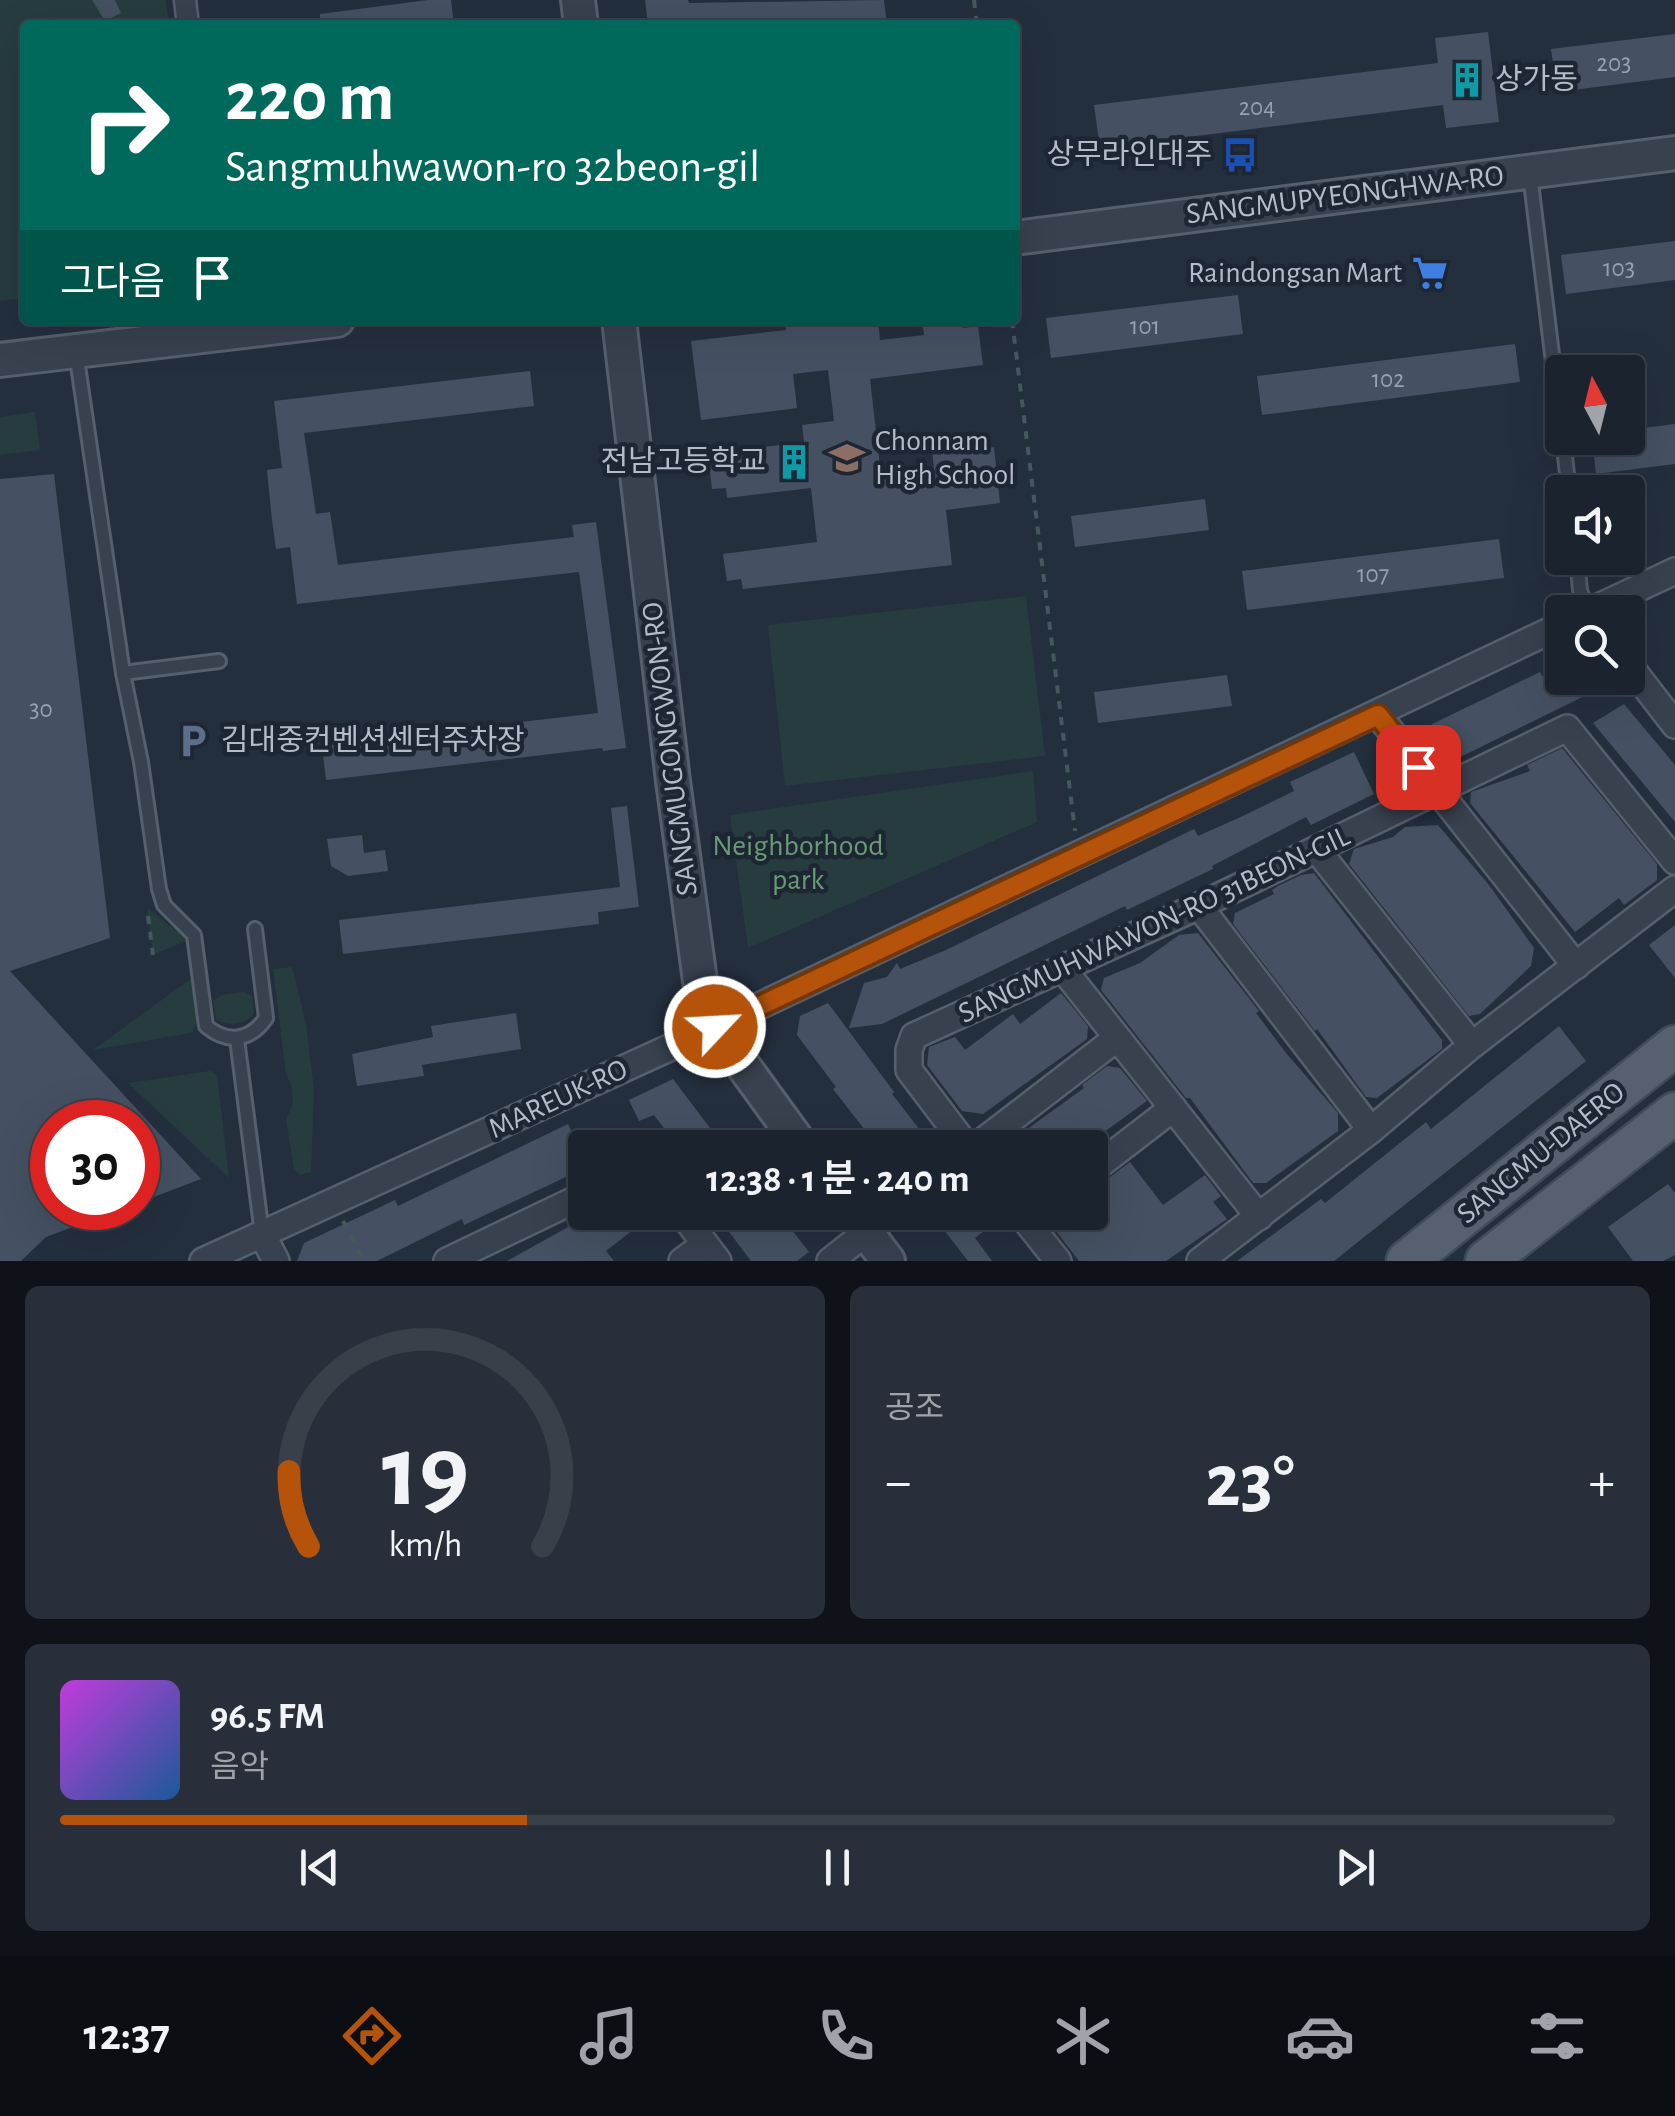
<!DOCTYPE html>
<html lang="ko">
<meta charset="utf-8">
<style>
body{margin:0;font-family:"Alegreya Sans","Noto Sans KR",sans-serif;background:#282f3a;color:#f1f3f6;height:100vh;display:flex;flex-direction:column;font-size:38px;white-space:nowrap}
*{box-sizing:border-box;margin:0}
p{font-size:32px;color:#a0a4aa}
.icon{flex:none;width:55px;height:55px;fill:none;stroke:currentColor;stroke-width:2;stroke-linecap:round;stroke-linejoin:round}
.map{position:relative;height:1261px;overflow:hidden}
.drawer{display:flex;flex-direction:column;gap:25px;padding:25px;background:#0f1319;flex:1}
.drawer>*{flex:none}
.hud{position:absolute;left:20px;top:20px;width:1000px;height:305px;border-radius:10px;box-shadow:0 10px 40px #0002,0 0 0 2px #39404a;background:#00695c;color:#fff;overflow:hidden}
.needle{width:65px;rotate:353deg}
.controls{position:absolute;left:1545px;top:355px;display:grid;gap:20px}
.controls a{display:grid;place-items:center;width:100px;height:100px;border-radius:10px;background:#1b232e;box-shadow:0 10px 40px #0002,0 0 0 2px #39404a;font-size:50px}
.speed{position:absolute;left:30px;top:1100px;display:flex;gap:20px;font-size:50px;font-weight:700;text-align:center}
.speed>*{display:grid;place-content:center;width:130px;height:130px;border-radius:50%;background:#1b232e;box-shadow:0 10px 40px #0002,0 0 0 2px #39404a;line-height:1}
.speed .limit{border:15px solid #d22;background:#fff;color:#111}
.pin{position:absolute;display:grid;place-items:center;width:85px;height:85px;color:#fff;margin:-42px;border-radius:20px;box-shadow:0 5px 15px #0006}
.me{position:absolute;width:110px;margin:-55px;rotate:65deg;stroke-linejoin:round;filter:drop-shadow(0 0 8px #0008)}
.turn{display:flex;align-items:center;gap:35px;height:210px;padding:0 40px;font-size:45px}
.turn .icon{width:130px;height:130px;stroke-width:2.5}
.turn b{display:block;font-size:70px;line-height:85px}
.then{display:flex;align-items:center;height:95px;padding:0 40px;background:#0003;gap:20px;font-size:38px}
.big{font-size:75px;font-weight:600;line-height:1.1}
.drawer .card{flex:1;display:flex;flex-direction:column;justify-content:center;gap:15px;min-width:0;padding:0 35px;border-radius:15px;background:#282f3a}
.drawer .dial{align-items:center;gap:0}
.dial svg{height:260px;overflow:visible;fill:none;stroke:#39404a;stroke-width:7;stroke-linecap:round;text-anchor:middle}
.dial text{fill:#f1f3f6;stroke:none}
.song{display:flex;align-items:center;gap:30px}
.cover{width:120px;height:120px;border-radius:15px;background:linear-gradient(135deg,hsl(290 70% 55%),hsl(210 70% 35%))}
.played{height:10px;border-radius:5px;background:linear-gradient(90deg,#b45309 30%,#39404a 30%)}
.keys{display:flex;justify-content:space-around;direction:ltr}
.heat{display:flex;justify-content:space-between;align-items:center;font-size:55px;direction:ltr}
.drawer .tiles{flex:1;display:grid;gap:25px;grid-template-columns:1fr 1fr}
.card:last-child{grid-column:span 2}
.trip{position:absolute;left:568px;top:1130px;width:540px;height:100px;border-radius:10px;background:#1b232e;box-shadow:0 10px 40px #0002,0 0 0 2px #39404a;font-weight:600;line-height:100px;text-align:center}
.dock{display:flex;height:160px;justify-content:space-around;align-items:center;background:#0b0e12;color:#a0a4aa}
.dock .icon{width:70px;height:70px}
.dock .selected{color:#b45309}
.dock b{font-size:45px;color:#f1f3f6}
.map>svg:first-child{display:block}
.green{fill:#263c3f}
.building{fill:#455162}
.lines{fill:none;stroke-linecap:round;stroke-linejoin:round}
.service-casing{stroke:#565f6c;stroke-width:18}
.pedestrian-casing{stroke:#565f6c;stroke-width:25}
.minor-casing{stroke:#565f6c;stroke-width:30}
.tertiary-casing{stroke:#565f6c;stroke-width:38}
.primary-casing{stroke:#414a57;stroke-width:45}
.path{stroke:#44595c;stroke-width:4;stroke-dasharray:8 8;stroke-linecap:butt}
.service{stroke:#38414e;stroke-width:12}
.pedestrian{stroke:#38414e;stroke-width:20}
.minor{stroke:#38414e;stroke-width:25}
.tertiary{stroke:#38414e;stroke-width:32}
.primary{stroke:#56606e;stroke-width:40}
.route-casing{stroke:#753606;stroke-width:25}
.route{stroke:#b45309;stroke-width:18}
.labels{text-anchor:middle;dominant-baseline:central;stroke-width:9;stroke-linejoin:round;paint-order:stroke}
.number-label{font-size:25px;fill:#98a1af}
.poi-label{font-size:30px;fill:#b4bcc9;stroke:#1d2633;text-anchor:start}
.street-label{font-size:30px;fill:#b4bcc9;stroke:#1d2633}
.park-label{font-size:30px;fill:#6b9a76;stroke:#1d2633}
</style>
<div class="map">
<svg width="1675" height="1261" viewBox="0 0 1675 1261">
<rect width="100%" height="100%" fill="#242f3e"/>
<g class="green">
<path d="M0 0H166L169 25H25V298L0 301Z"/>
<path d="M35 412 40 450 0 455V417Z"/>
<path d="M1026 596 1045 756 785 786 768 625Z"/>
<path d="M1033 771 1037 822 748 948 730 815Z"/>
<path d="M147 908 188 940 153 955Z"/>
<path d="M292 967 306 1024 314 1089 311 1172 300 1175 294 1170 286 1119 293 1104 291 1084 286 1074 273 969Z"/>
<path d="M192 978 198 1023 191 1033 93 1050Z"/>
<path d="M243 992 252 996 254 1014C244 1025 229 1027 216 1019L213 1001 222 995Z"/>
<path d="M210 1071 217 1075 229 1178 128 1083Z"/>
</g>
<g class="building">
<path d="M92 0H115L121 13 105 21Z"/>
<path d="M428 0H451L454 25H320V14Z"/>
<path d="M645 0H688L689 3 884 0 887 25H648Z"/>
<path d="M1488 32 1499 122 1446 128 1443 105 1100 148 1094 105 1438 63 1435 38Z"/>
<path d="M1675 34V77L1557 92 1551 49Z"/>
<path d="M1675 241V280L1566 294 1561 255Z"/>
<path d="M1238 295 1243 334 1051 358 1046 318Z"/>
<path d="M795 320H812L813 327 878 320 880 340 924 335 922 320H962L963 328 978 326 983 365 870 379 881 476 934 470 932 448 972 443 973 450 994 447 1000 503 946 510 952 565 743 589 741 579 727 581 723 554 817 542 811 488 727 498 726 488 712 489 708 454 804 442 802 425 834 421 828 370 793 374 797 408 701 420 691 341 786 330 785 321Z"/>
<path d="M1515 344 1520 382 1262 415 1257 376Z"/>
<path d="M530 371 534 406 304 433 316 514 330 512 338 565 574 537 572 525 596 522 626 748 603 751 602 748 326 780 322 745 598 713 579 572 297 604 290 547 276 549 272 520 267 470 282 468 274 401Z"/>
<path d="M1675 424V464L1596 474 1592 438H1628V430Z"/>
<path d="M54 474 110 938 10 971 201 1179 138 1203V1122H52V1208L121 1209 46 1237 21 1261H0V479Z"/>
<path d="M1205 499 1209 530 1075 547 1071 516Z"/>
<path d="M1499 539 1504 578 1247 610 1242 571Z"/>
<path d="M1562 662V678L1619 679 1442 766 1425 742 1432 724 1540 672 1543 677Z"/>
<path d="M1227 675 1232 706 1098 723 1094 692Z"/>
<path d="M1624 704 1675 765V822L1593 723Z"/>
<path d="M1562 748 1657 864V880L1624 905 1619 898 1575 932 1470 803 1471 792 1530 771 1527 765Z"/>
<path d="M1354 752 1374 794 1311 825 1306 817 1212 866 1213 869 1127 910 1125 906 882 1024 849 1028 864 983 887 977 897 963 900 969 946 950 1194 829 1198 836 1245 815 1294 791 1290 782Z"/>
<path d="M627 806 639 907 598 912 599 924 343 954 339 920 620 887 611 808Z"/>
<path d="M1438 825 1489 885 1534 948 1531 966 1480 1014 1469 1016 1349 864 1354 849 1393 837 1405 827Z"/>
<path d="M362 835 364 853 385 850 388 871 348 876 331 866 327 839Z"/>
<path d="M1314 873 1442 1040V1049L1377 1098 1366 1097 1317 1029 1315 1031 1233 924 1235 913 1274 894 1272 890 1278 886 1301 875Z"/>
<path d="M1675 925V978L1649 945Z"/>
<path d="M1198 933 1259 1011 1256 1013 1286 1053 1338 1113V1131L1266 1183H1253L1190 1098H1186L1101 990 1104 978 1140 963 1179 935Z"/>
<path d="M1061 993 1088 1026 1087 1039 983 1114 962 1111 927 1065 929 1047 955 1037 965 1050 1013 1014 1020 1024Z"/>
<path d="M828 1003 894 1092 892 1094 934 1148H879L833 1089 836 1087 797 1035 800 1016Z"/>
<path d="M516 1013 521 1049 422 1065 424 1076 357 1086 352 1054 433 1037 431 1026Z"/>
<path d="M1559 1026 1586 1061 1334 1261H1237L1321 1199 1325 1203 1426 1122 1431 1129Z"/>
<path d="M1107 1066 1120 1068 1147 1101 1082 1148H1001L1084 1088 1082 1085Z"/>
<path d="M673 1079 710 1128 725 1148H679L654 1115 639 1121 629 1100Z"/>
<path d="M568 1124 585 1161V1168L464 1225 462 1219 377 1261H297L304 1243 395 1200 398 1206Z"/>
<path d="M1130 1162 1163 1205 1205 1175 1221 1196 1213 1202 1227 1219 1166 1261H1079L1052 1226 1070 1212H1090V1198L1101 1190 1098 1186Z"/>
<path d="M1668 1184 1675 1193V1255L1663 1261H1633L1608 1227Z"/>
<path d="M595 1212H656L606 1251 614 1261H507Z"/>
<path d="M714 1212H778L809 1252 797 1261H751Z"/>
<path d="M930 1212H1003V1216L975 1238 992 1261H968Z"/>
</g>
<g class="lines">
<defs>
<g id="service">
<path d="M1530 174 1562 436"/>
<path d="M76 352 123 673 141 762 159 889 164 905 194 935 206 1026C227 1044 250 1041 266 1018L255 929"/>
<path d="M1563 438 1569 492"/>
<path d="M1577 558 1580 590 1588 612"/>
<path d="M123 673 219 661"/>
<path d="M237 1039 262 1234"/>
</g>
<path id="pedestrian" d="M185 0 188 25"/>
<g id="minor">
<path d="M1588 612 1675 571"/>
<path d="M1628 664 1675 725"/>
<path d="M1378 715 1576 966"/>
<path d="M1317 850 1472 1045"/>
<path d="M1199 906 1371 1130"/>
<path d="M1063 969 1259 1217"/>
<path d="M968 1148 909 1070V1050L914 1036 1199 906 1567 728 1675 861"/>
<path d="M974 1148 1117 1038"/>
<path d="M1090 1172 1173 1108"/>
<path d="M681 1212 718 1261"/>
<path d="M1019 1212 1058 1261"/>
<path d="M262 1234 276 1261"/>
<path d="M203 1261 715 1027 1562 625"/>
<path d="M447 1261 585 1195"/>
<path d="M682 1261 705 1244"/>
<path d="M830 1261 892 1212"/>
<path d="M1200 1261 1371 1130 1472 1045 1675 889"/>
</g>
<g id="tertiary">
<path d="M578 0 581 25"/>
<path d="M1015 238 1675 153"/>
<path d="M619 320 673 781 700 981 715 1027 803 1148"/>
<path d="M0 360 337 320"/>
<path d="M851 1212 888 1261"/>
</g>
<g id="primary">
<path d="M1407 1261 1675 1046"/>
<path d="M1486 1261 1675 1113"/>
</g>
</defs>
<use href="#service" class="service-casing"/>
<use href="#pedestrian" class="pedestrian-casing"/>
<use href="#minor" class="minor-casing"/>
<use href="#tertiary" class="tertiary-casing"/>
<use href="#primary" class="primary-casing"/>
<g class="path">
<path d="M974 0 977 25"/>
<path d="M1012 320 1075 831"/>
<path d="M148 916 153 955"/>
<path d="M343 1221 364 1261"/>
</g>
<use href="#service" class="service"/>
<use href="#pedestrian" class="pedestrian"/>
<use href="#minor" class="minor"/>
<use href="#tertiary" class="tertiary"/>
<use href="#primary" class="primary"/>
</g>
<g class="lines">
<defs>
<path id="route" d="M715 1027 1378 715 1418 767"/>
</defs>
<use href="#route" class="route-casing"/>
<use href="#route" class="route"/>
</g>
<defs>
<symbol id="building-bare" viewBox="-9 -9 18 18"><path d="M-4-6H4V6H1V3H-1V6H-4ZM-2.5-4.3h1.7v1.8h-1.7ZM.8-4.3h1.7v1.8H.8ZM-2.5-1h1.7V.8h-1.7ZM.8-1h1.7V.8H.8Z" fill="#0f9aa8" stroke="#1d2633" stroke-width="2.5" paint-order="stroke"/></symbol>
<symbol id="bus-bare" viewBox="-9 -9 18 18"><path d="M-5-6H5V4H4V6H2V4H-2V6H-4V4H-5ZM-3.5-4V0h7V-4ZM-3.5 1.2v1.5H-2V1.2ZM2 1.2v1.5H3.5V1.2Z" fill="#1a4fb4" stroke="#1d2633" stroke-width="2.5" paint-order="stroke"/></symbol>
<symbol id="supermarket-bare" viewBox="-9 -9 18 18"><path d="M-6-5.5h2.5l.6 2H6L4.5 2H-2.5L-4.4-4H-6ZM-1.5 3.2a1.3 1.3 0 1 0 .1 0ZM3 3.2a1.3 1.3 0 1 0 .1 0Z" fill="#3f7fe0" stroke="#1d2633" stroke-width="2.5" paint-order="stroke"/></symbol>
<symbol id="school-bare" viewBox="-9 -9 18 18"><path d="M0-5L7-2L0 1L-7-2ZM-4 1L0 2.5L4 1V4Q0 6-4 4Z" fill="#8d6e63" stroke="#1d2633" stroke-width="2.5" paint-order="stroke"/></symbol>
<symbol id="parking-bare" viewBox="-9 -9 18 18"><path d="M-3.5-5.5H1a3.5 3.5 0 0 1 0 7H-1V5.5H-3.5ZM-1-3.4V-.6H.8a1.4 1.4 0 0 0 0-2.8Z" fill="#5c6f8a" stroke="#1d2633" stroke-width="2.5" paint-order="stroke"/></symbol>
</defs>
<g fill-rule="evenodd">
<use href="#building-bare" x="1442" y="55" width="50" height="50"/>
<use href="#bus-bare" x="1215" y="130" width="50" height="50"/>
<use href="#supermarket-bare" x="1405" y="248" width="50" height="50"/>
<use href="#school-bare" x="822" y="433" width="50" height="50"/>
<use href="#building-bare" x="769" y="437" width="50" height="50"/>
<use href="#parking-bare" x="168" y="716" width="50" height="50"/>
</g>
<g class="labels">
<g class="number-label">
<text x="1614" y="63">203</text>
<text x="1257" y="107">204</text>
<text x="1619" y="268">103</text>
<text x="1145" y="326">101</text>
<text x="1388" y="379">102</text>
<text x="1373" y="574">107</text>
<text x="41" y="709">30</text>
</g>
<g class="poi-label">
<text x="1495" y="80">상가동</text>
<text x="1212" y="155" text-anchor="end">상무라인대주</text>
<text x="1402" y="273" text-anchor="end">Raindongsan Mart</text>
<text x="875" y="441">Chonnam<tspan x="875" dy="34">High School</tspan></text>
<text x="766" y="462" text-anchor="end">전남고등학교</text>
<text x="221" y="741">김대중컨벤션센터주차장</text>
</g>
<g class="street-label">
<text transform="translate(1345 195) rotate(-7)">SANGMUPYEONGHWA-RO</text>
<text transform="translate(670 749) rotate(-97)">SANGMUGONGWON-RO</text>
<text transform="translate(1154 925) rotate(-25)">SANGMUHWAWON-RO 31BEON-GIL</text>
<text transform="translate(558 1099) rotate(-25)">MAREUK-RO</text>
<text transform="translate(1541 1153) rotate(-39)">SANGMU-DAERO</text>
</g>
<g class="park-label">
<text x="798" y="846">Neighborhood<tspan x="798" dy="34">park</tspan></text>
</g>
</g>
</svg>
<div class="controls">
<a><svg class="needle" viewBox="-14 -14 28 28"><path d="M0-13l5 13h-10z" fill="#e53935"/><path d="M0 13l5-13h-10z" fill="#a0a4aa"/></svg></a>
<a><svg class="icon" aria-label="sound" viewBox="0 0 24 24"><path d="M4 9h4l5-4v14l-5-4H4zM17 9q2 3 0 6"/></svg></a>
<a><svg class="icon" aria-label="search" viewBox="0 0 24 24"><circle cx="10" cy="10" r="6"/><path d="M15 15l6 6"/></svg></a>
</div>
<div class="speed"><div class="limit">30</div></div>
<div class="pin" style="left:1418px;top:767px;background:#d93025"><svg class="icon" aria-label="arrive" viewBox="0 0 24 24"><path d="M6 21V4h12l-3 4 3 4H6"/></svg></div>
<svg class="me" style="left:715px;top:1027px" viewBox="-20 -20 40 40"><circle r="17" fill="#b45309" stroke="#fff" stroke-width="3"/><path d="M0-11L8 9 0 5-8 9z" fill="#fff"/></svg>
<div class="trip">12:38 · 1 분 · 240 m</div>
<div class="hud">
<div class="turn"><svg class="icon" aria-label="right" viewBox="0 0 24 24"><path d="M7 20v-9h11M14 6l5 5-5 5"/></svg><div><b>220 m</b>Sangmuhwawon-ro 32beon-gil</div></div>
<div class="then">그다음<svg class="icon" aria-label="arrive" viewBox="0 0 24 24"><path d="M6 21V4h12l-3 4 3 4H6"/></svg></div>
</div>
</div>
<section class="drawer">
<div class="tiles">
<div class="card dial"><svg viewBox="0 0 100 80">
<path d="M14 69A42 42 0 1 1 86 69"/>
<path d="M14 69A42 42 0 0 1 8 46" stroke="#b45309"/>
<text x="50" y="56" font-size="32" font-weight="700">19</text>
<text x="50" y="72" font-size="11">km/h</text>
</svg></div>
<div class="card"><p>공조</p>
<div class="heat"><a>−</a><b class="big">23°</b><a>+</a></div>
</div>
<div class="card">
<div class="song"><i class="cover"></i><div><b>96.5 FM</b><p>음악</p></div></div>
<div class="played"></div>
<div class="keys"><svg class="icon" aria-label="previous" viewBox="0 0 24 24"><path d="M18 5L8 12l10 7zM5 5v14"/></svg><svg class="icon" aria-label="pause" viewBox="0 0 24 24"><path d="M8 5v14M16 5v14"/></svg><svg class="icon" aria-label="next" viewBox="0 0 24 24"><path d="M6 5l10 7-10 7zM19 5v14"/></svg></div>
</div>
</div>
</section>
<nav class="dock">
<b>12:37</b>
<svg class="icon selected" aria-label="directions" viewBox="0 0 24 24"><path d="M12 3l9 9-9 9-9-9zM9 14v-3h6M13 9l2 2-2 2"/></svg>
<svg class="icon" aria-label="music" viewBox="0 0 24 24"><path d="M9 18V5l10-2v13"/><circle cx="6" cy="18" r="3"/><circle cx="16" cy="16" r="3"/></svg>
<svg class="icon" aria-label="phone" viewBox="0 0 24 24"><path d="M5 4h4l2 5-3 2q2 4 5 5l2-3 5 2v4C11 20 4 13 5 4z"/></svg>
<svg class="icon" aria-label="climate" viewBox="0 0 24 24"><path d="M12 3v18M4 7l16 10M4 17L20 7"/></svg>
<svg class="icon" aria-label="car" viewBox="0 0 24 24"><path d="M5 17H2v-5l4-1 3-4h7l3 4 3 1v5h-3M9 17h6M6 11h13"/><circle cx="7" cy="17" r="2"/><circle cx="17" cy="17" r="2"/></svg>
<svg class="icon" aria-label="filters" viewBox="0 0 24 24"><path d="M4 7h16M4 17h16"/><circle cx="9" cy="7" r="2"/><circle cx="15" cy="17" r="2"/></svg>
</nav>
